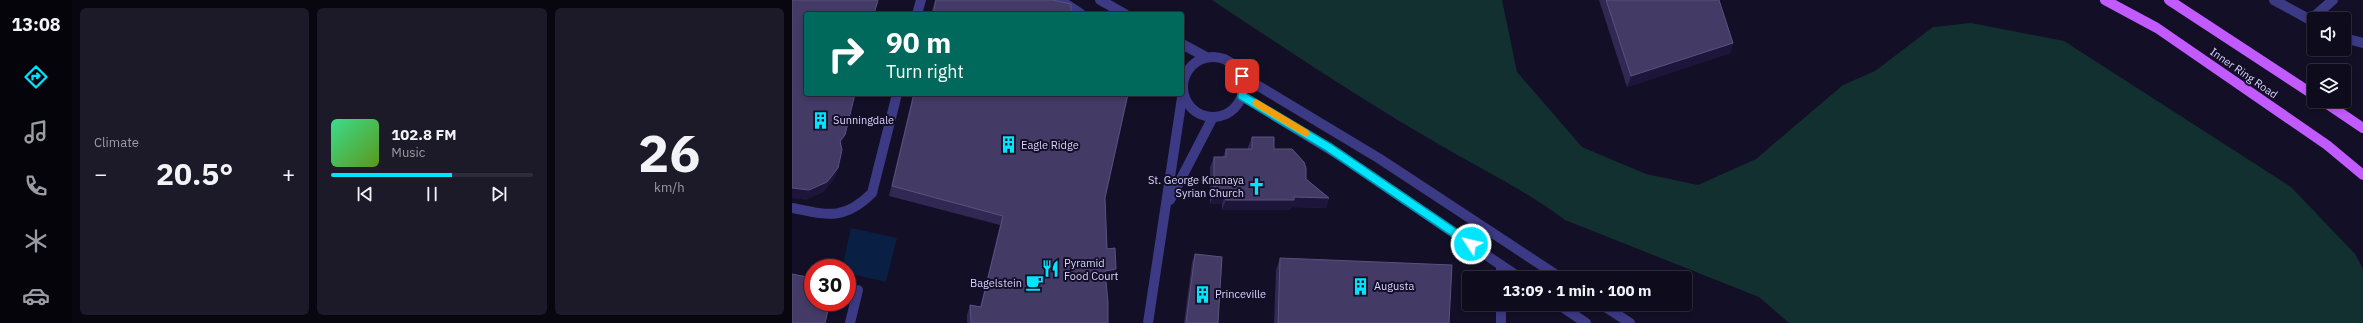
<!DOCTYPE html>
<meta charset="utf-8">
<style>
body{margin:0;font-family:"IBM Plex Sans",sans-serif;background:#1c1929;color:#f1f3f6;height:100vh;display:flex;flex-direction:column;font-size:15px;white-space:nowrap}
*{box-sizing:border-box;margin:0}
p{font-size:13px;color:#9b9ba3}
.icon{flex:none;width:22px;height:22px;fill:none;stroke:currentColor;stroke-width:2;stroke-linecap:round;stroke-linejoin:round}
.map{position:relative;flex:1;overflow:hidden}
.side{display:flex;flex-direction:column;gap:8px;padding:8px;background:#08060f;width:720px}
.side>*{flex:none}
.top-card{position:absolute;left:12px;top:12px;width:380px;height:84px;border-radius:4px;box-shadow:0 2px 6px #0003,0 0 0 1px #2e2b3b;background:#00695c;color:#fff;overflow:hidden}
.tools{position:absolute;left:1515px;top:12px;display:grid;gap:8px}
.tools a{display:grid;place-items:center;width:44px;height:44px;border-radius:4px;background:#0e0b1c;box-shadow:0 2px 6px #0003,0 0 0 1px #2e2b3b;font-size:20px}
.speed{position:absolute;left:12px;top:259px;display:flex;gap:8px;font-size:20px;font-weight:700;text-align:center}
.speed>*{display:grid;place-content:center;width:52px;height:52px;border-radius:50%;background:#0e0b1c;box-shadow:0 2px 6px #0003,0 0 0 1px #2e2b3b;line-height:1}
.speed .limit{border:6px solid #d22;background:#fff;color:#111}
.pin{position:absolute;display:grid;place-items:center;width:34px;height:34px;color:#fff;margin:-17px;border-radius:8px;box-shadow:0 2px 6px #0006}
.me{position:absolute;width:44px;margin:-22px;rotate:305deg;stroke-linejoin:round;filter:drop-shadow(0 0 3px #0008)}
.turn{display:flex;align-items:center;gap:14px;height:84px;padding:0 16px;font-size:18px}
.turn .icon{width:52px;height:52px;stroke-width:2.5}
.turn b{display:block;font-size:28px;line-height:34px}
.big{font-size:30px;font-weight:700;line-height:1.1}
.side .widget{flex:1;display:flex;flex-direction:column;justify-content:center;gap:6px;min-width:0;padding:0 14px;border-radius:6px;background:#1c1929}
.side .dial{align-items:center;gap:0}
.dial b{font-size:52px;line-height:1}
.song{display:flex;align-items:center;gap:12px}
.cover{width:48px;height:48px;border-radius:6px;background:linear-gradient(135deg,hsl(150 70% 55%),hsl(90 70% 35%))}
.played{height:4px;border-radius:2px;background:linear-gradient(90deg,#00e5ff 60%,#2e2b3b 60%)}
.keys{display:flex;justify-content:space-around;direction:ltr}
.heat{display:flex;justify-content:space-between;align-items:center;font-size:22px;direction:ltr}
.side .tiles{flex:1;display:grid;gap:8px;grid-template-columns:repeat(3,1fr)}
.trip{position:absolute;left:670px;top:271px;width:230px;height:40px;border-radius:4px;background:#0e0b1c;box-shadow:0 2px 6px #0003,0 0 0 1px #2e2b3b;font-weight:700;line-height:40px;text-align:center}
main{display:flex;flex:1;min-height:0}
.tab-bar{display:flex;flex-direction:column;width:72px;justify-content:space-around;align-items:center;background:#06040b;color:#9b9ba3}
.tab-bar .icon{width:28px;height:28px}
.tab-bar .selected{color:#00e5ff}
.tab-bar b{font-size:18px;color:#f1f3f6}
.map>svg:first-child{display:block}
.green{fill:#12302f}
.water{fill:#0a1f44}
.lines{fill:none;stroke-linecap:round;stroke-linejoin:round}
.minor{stroke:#3d3a85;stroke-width:10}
.major{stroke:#c25bff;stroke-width:10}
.wall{fill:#312854}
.shaded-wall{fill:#1d163a}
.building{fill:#433a66;stroke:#5a527e}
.route-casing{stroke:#0095a6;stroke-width:10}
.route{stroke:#00e5ff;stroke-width:7}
.slow{stroke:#f59e0b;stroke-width:7}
.labels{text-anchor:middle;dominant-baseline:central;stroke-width:4;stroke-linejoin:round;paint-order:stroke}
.street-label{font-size:11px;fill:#d9d4ff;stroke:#130f26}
.poi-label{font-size:11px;fill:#d9d4ff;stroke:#130f26;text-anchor:start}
</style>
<main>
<nav class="tab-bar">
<b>13:08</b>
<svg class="icon selected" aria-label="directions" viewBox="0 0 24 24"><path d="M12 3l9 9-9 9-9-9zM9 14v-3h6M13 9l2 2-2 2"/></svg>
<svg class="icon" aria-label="music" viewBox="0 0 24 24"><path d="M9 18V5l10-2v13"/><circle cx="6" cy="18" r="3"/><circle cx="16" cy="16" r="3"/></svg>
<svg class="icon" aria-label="phone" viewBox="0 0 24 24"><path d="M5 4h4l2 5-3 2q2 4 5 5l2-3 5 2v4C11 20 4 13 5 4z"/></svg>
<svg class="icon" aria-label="climate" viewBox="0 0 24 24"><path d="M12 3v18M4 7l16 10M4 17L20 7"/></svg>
<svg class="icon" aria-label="car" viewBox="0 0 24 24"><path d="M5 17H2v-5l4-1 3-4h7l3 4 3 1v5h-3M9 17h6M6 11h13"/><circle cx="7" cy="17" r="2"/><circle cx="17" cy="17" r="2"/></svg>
</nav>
<section class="side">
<div class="tiles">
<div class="widget"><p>Climate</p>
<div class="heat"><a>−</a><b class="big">20.5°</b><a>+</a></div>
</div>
<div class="widget">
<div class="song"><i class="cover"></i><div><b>102.8 FM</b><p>Music</p></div></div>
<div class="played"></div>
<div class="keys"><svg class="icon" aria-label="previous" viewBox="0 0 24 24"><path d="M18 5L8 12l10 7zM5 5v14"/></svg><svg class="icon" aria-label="pause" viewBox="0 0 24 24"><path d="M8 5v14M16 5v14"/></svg><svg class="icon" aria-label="next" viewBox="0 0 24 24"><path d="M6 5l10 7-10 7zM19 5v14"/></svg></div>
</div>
<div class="widget dial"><b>26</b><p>km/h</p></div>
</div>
</section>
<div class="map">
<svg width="1571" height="323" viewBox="0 0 1571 323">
<rect width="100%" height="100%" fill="#130f26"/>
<path class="green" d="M420 0H710L725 72 790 147 854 174 906 185 964 159 1051 85 1083 71 1141 27 1179 23 1272 41 1499 187 1563 254 1571 269V323H997L967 297 773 220C734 190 690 170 648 145 570 100 495 50 420 0Z"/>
<path class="water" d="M59 228 105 238 94 282 55 273V268H50Z"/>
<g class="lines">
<g class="minor">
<path d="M268 0 289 14"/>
<path d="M308 0 333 14"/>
<path d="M1482 0 1522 22"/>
<path d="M125 14 129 0"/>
<path d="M1518 20 1541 0"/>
<path d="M1552 38 1571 43"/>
<path d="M390 44 414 57"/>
<circle cx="421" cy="87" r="30"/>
<path d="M450 76 588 159 769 278"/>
<path d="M450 96 547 155 728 278"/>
<path d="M378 200 421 117"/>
<path d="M0 208C35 215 52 221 80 193L105 94"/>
<path d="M709 278V265"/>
<path d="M766 304 794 323"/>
<path d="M809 304 838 323"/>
<path d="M58 323 66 290"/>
<path d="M356 323 391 91"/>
<path d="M709 323V304"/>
</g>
<g class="major">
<path d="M1313 0 1365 28 1535 145 1571 175"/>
<path d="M1377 0 1522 95"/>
<path d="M1531 101 1571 128"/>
</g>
</g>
<g class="wall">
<path d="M143 0H260L279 14H139Z"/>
<path d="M807 0H927L941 43 938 53 835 87Z"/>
<path d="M121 94H336L313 198 315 249 320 279 314 280 316 323H175V315L178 305 188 307 208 225 97 196Z"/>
<path d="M460 137 482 149 514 179 537 198 534 208 499 207 498 210H430V204H418V167L422 157H431L434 149H456V147Z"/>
<path d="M403 254 426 323H392L400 262Z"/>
<path d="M488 258 657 323H482L484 270Z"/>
</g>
<g class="shaded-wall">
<path d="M941 43 938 53 835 87 839 76Z"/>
<path d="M53 135 49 145 44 151 48 141Z"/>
<path d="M46 168 43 178 32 192 14 200 0 198V188Z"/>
<path d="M422 194H434L430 204H418Z"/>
<path d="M502 197 537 198 534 208 499 207 498 210H430L434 200Z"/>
<path d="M324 269 320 279 309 281 313 271Z"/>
</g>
<g class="building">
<path d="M0 0H86L82 14H14V94H63L53 135 48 141 50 150 46 168 35 182 17 190 0 188Z"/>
<path d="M144 0H260L279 4V14H141Z"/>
<path d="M814 0H927L941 43 839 76Z"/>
<path d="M122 94H336L313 198 315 249 323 248 324 269 313 271 316 302V323H179L178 305 189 307 211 216 100 186Z"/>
<path d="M460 137H482V149H500L512 162 514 168V179L537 198 502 197V200H434V194H422V157H434V149H460Z"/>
<path d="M403 254 430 257 426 323H394Z"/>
<path d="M488 258 660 265 657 323H486Z"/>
<path d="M0 274 21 278V302H38L33 323H0Z"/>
</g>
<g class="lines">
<defs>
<path id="route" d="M450 76 452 87 450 96 536 147 679 244"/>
</defs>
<use href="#route" class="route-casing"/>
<use href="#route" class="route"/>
<path class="slow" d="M464 103 514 133"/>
</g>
<defs>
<symbol id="building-bare" viewBox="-9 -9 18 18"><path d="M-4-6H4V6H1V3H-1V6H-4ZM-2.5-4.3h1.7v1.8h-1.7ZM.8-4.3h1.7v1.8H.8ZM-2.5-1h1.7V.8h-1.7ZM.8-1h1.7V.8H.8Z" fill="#00e5ff" stroke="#130f26" stroke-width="2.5" paint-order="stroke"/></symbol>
<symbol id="church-bare" viewBox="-9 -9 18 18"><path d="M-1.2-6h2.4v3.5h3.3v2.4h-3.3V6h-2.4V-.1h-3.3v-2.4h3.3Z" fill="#00e5ff" stroke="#130f26" stroke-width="2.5" paint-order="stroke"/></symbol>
<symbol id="restaurant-bare" viewBox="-9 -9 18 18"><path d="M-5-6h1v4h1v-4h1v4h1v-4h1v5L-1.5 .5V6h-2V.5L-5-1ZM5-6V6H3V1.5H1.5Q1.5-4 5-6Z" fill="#00e5ff" stroke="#130f26" stroke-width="2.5" paint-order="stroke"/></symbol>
<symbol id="cafe-bare" viewBox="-9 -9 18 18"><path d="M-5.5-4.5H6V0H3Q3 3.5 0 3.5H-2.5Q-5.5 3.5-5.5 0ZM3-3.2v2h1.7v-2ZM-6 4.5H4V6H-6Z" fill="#00e5ff" stroke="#130f26" stroke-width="2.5" paint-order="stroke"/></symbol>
</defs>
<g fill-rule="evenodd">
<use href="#building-bare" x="16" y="108" width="25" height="25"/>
<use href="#building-bare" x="204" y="132" width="25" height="25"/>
<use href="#church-bare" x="452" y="174" width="25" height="25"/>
<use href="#restaurant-bare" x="246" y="256" width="25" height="25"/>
<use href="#cafe-bare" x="230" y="270" width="25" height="25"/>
<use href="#building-bare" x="556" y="274" width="25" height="25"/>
<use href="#building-bare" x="398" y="282" width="25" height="25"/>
</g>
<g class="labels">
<g class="street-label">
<text transform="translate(1452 73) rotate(35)">Inner Ring Road</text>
</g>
<g class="poi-label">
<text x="41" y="120">Sunningdale</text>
<text x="229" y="145">Eagle Ridge</text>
<text x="452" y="180" text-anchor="end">St. George Knanaya<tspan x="452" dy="13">Syrian Church</tspan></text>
<text x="272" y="263">Pyramid<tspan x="272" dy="13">Food Court</tspan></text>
<text x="230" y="283" text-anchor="end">Bagelstein</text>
<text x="582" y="286">Augusta</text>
<text x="423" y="294">Princeville</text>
</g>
</g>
</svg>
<div class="tools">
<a><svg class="icon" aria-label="sound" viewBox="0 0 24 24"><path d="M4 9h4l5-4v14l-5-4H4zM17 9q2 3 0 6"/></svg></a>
<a><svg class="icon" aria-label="layers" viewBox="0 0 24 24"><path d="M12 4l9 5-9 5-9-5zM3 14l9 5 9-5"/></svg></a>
</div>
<div class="speed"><div class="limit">30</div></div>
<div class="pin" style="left:450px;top:76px;background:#d93025"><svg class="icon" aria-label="arrive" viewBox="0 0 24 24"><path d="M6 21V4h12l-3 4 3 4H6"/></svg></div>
<svg class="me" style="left:679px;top:244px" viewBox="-20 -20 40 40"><circle r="17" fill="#00e5ff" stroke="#fff" stroke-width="3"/><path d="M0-11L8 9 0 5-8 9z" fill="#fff"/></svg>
<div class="trip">13:09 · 1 min · 100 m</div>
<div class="top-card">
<div class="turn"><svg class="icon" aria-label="right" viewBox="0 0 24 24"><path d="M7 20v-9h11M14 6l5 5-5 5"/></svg><div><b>90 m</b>Turn right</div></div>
</div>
</div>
</main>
